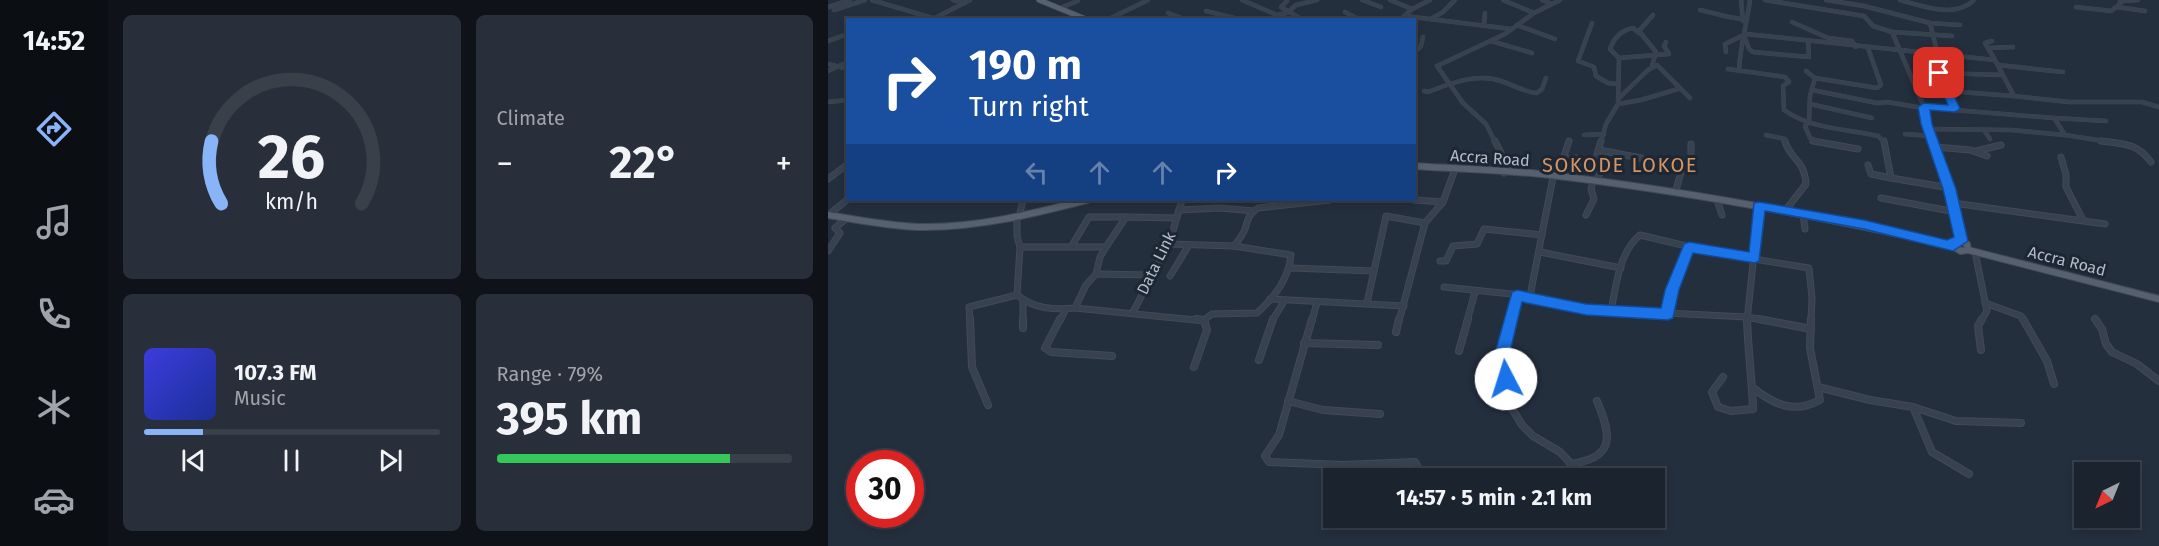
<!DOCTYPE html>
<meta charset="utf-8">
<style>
body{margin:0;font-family:"Fira Sans",sans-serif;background:#282f3a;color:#f1f3f6;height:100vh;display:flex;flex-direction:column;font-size:22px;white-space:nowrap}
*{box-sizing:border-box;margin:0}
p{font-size:20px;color:#a0a4aa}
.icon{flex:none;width:33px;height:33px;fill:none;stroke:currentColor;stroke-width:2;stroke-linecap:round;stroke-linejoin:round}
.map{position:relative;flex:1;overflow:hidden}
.sheet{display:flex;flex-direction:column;gap:15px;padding:15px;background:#0f1319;width:720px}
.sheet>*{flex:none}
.hud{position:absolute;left:18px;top:18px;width:570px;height:183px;border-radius:0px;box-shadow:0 3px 9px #0003,0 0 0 2px #39404a;background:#1a4fa0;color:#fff;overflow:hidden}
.needle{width:39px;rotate:223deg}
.buttons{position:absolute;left:1246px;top:462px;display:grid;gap:12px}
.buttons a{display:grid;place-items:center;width:66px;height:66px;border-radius:0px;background:#1b232e;box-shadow:0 3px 9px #0003,0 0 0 2px #39404a;font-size:30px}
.speed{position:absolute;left:18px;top:450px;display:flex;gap:12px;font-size:30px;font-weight:700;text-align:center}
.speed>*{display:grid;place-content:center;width:78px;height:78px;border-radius:50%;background:#1b232e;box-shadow:0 3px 9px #0003,0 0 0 2px #39404a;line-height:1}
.speed .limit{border:9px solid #d22;background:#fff;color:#111}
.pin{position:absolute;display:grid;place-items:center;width:51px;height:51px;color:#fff;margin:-26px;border-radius:12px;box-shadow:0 3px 9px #0006}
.me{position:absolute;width:66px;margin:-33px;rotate:355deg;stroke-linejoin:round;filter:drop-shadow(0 0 4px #0008)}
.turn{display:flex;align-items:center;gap:21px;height:126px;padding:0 24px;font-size:27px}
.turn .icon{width:78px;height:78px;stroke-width:2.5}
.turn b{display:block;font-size:42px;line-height:51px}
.lanes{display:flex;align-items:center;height:57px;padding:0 24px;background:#0003;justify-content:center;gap:30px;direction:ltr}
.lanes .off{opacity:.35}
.big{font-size:45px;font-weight:700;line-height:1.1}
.sheet .card{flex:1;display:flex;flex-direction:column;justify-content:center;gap:9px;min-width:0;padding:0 21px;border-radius:9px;background:#282f3a}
.sheet .dial{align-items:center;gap:0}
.dial svg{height:156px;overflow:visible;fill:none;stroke:#39404a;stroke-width:7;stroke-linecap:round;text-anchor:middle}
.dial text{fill:#f1f3f6;stroke:none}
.song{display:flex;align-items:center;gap:18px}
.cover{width:72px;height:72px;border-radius:9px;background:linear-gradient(135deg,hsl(240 70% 55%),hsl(230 70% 35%))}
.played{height:6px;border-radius:3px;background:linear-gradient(90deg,#8ab4f8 20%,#39404a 20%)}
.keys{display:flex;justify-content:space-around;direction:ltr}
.heat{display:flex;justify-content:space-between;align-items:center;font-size:33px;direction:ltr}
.charge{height:9px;border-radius:4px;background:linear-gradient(90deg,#34c759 79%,#39404a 0)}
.sheet .tiles{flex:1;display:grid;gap:15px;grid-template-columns:repeat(2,1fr)}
.trip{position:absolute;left:495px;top:468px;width:342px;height:60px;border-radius:0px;background:#1b232e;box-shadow:0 3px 9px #0003,0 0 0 2px #39404a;font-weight:700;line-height:60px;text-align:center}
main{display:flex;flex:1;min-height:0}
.tab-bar{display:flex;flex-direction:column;width:108px;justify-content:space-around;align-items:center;background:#0b0e12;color:#a0a4aa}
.tab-bar .icon{width:42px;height:42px}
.tab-bar .selected{color:#8ab4f8}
.tab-bar b{font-size:27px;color:#f1f3f6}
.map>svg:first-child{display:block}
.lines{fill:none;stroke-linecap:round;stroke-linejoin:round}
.minor-far2-casing{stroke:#414a57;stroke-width:4.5}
.minor-far1-casing{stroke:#414a57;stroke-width:7}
.minor-casing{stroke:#414a57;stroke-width:8}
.major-far1-casing{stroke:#414a57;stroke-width:6}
.major-casing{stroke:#414a57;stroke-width:8}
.minor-far2{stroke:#38414e;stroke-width:4}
.minor-far1{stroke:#38414e;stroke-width:5}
.minor{stroke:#38414e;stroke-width:6}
.major-far1{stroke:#56606e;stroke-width:5}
.major{stroke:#56606e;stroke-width:6}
.route{fill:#1a73e8;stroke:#114b97;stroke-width:1.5}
.labels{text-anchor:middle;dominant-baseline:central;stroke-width:6;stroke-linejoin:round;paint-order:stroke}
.street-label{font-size:16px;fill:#b4bcc9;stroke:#1d2633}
.quarter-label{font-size:20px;letter-spacing:1.5px;fill:#d59563;stroke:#1d2633}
</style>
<main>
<nav class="tab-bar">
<b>14:52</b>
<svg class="icon selected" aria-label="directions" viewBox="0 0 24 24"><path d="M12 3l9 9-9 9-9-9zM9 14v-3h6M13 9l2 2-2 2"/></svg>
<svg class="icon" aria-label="music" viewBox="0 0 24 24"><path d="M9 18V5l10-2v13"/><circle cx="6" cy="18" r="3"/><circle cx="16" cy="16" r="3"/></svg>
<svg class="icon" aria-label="phone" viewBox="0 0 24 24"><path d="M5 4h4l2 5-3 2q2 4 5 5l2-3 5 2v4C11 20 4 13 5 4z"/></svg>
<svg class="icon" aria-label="climate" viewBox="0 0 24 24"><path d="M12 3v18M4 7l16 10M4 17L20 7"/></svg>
<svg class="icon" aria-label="car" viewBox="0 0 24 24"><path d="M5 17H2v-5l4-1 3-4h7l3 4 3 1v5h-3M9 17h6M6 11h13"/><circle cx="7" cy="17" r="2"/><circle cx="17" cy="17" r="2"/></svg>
</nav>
<section class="sheet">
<div class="tiles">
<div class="card dial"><svg viewBox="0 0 100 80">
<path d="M14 69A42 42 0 1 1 86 69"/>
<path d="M14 69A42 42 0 0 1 9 37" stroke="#8ab4f8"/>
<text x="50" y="56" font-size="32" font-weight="700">26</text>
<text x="50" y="72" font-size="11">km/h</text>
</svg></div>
<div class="card"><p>Climate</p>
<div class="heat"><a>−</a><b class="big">22°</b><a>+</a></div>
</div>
<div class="card">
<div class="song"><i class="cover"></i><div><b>107.3 FM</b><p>Music</p></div></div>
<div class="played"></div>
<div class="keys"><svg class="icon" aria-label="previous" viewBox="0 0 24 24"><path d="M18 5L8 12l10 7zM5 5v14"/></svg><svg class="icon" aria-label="pause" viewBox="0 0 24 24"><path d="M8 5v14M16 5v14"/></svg><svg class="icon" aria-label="next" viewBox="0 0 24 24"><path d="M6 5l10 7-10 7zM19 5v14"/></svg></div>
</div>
<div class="card"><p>Range · 79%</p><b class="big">395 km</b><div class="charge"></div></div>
</div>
</section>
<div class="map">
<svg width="1331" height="546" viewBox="0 0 1331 546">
<rect width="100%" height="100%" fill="#242f3e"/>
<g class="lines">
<defs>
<g id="minor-far2">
<path d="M44 0 111 20"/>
<path d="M125 0 137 3"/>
<path d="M414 0 449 15 459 13 468 5 489 0"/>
<path d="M534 0 553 7"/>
<path d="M562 0 584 9"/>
<path d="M675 0 706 13"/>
<path d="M714 0 724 4"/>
<path d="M913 0 915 21"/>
<path d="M937 0 1036 16 1045 26 1064 32 1096 107 1105 142"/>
<path d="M998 0 1036 6 1102 23 1110 55"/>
<path d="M1072 0C1094 6 1127 19 1146 0"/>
<path d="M459 1 453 7 475 20"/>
<path d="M1292 4 1295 1 1310 0"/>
<path d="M0 7 22 0"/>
<path d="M1248 7 1283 11 1292 4V0"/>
<path d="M1289 7 1317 11"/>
<path d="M232 8 250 1"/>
<path d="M6 10 37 0"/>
<path d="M872 10C887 13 899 18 915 19"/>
<path d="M378 11 414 20"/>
<path d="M517 12 532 20"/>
<path d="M340 13 359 20"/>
<path d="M577 16 683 29"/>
<path d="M107 18 142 0"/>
<path d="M603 19 615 12 627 0"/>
<path d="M279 20 320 0"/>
<path d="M572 20 584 9 602 0"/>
<path d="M964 22 1000 38 1024 41 1028 47"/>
<path d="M764 23 750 61 766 67 768 76 780 83 789 84"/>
<path d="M1102 23 1132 25"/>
<path d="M656 24 657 13"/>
<path d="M689 25 727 39"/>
<path d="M1064 32 1124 36"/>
<path d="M811 33 805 28C793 30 786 38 782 49L791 58 841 54 836 46 838 42"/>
<path d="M917 38 921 49 925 52 981 57 980 41"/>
<path d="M0 41 20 34"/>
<path d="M663 41 704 53"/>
<path d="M1164 41 1157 43 1167 60"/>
<path d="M1161 48 1185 47"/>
<path d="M898 52 897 44 918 34 1167 60 1186 96 1119 91 1127 109"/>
<path d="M586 53 593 46 595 37"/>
<path d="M1102 55 1119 91"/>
<path d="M0 64 20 69"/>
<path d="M1170 65 1235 72"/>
<path d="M824 66 828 52 811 31 825 15"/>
<path d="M900 69 957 77 961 82 955 86 956 110C982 129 1019 129 1050 136L1056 142"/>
<path d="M911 70C912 46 919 24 922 0"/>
<path d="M0 71 20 62"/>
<path d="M978 71 987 78 982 96 981 122 977 126 982 138 992 142"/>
<path d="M1111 73 1174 75"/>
<path d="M987 78 1049 88 1053 85 1040 48"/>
<path d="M984 90 1049 103 1059 102 1089 107 1226 118 1237 135 1282 142"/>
<path d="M596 91 600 92C623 83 649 73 673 81 685 85 696 92 709 93L714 89 718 78"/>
<path d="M1186 96 1241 102H1314L1331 107"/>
<path d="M791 98 820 70 829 65 862 98"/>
<path d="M0 102 20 100"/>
<path d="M790 104 813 100 850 89"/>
<path d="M982 104 1044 118"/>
<path d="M1226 118 1278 121"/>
<path d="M1101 129 1183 130 1237 135"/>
<path d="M1156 130 1162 139"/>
<path d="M1077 134 1103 136"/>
<path d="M756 135 776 134"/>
<path d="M938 135 957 139 958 142"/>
<path d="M667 142 658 124 635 103 609 66 677 34 706 13 732 0"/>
<path d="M773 142 778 124 790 104 791 58"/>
</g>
<g id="minor-far1">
<path d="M667 141 675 157 676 173"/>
<path d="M741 141 736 156 739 159 748 158 751 167 748 174"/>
<path d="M957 141C962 160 976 158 978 184L960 207"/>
<path d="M985 141 1030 149"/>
<path d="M1056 141 1063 178 1122 188"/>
<path d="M1105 141 1122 188 1134 241"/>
<path d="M1273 141C1295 144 1309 143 1323 162"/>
<path d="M1107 147 1142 150 1159 156"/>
<path d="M771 150 813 158"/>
<path d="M1148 151 1173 145"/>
<path d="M1233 157 1238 175V187L1255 220"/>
<path d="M1040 165 1043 174 1063 178"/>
<path d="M770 177 773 171 768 158 773 141"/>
<path d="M0 179 20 164"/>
<path d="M848 190 855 165 863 156V144"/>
<path d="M1053 198 1128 212"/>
<path d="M586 200 615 202"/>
<path d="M889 200 894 215"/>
<path d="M1125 203 1277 224"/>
<path d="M351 210 392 208 426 211"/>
<path d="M4 212 20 199"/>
<path d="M192 213 195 200"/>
<path d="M975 214 977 229"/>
<path d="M758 215 766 199 763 189 765 181"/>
<path d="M189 217V236L192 247 189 295C206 309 226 310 247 308L258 285 268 274 272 257 278 247"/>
<path d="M341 244 406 246 463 255C461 278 446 298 429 313L384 314 376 320"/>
<path d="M406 246C410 241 415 235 417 229 420 219 420 215 430 208L502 200"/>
<path d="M192 247H278L298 217 348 218"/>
<path d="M243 247 261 217H298"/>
<path d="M0 251 12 233 7 228 19 218"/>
<path d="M712 252 793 268"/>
<path d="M1147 252 1159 311 1153 321"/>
<path d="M612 261H618L625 246 649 244 656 229 714 235"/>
<path d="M462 268 546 271"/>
<path d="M268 274 324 275"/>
<path d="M342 276 361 245"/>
<path d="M616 287 702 296 758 309 919 317 939 321"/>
<path d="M702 296 726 172"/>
<path d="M442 299 576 306"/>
<path d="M195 301V321"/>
<path d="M539 303 558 216 597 223"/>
<path d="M1157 303 1193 316 1196 321"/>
<path d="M247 308 377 321"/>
<path d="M783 311C788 286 791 252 812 235L888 253 981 268 984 298 983 321"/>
<path d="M305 312 341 244 354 200"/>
<path d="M839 314 844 290 861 247"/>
<path d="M1267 319 1269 321"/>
<path d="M142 321 141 307 189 295"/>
<path d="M232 321 238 309"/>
<path d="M444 321 457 300"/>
<path d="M484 321 489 302"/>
<path d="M571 321 597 223 615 202 627 169"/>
<path d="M639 321 647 292"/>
<path d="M683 321 689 295"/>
<path d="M919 321 931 206"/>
</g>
<g id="minor">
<path d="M142 319 144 367 160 405"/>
<path d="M195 319V328"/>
<path d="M232 319 217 348 223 352 284 356"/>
<path d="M484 319 451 435 437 456 441 462 515 465 587 462 591 469V478"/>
<path d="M683 319 673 360 678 379 679 400 694 425 705 436 732 452 752 473 762 478"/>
<path d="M931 319 983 329"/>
<path d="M1195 319 1219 361 1226 384"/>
<path d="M1267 319 1274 329 1278 344 1284 352 1309 364 1331 381"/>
<path d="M568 332 571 319"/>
<path d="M476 343 550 345"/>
<path d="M1153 350 1150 326 1154 319"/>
<path d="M631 351 640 319"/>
<path d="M431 360 445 319"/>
<path d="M366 367 379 330 376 320 368 319"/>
<path d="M895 377 884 392 890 407 903 411 925 409C924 379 920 350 919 319"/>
<path d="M990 387 1042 400 1085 407 1104 452 1141 474"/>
<path d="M925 388C947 405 966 414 992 400L982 348 983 319"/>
<path d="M460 401 495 410 552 414"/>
<path d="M1085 407 1128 421 1193 423"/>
<path d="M742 464C787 458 784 437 769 401"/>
</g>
<path id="major-far1" d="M211 0 260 20"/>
<g id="major">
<path d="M586 166C631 169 677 170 722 175 858 191 992 216 1125 246"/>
<path d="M0 215C30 220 61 226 91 227 149 228 204 214 259 200"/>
<path d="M1131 240 1139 244 1140 250 1133 251 1125 246V242Z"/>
<path d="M1140 250 1331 299"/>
</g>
</defs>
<use href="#minor-far2" class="minor-far2-casing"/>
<use href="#minor-far1" class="minor-far1-casing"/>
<use href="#minor" class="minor-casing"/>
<use href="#major-far1" class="major-far1-casing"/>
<use href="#major" class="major-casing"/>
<use href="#minor-far2" class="minor-far2"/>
<use href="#minor-far1" class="minor-far1"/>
<use href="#minor" class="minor"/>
<use href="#major-far1" class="major-far1"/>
<use href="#major" class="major"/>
</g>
<path class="route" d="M1111 70 1116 73 1132 109 1127 112 1102 110 1104 124 1128 189 1140 241 1125 251 1036 229 937 211 931 261 927 263 865 253 851 290 845 318 840 320 758 315 694 302 680 360 685 379 683 383 678 385 672 383 665 360 684 292 689 290 758 304 833 308 837 290 856 244 861 242 921 252 926 203 931 202 1036 220 1119 240 1126 237 1115 189 1093 124 1090 107 1096 103 1120 105 1106 73Z"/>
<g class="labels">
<g class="street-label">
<text transform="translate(662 158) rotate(4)">Accra Road</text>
<text transform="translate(1239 261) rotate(14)">Accra Road</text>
<text transform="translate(328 263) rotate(-64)">Data Link</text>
</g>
<g class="quarter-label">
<text x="792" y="165">SOKODE LOKOE</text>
</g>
</g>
</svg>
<div class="buttons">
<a><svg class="needle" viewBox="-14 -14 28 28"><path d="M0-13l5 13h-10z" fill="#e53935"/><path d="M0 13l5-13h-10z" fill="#a0a4aa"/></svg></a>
</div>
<div class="speed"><div class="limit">30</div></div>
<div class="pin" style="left:1111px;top:73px;background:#d93025"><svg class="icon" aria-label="arrive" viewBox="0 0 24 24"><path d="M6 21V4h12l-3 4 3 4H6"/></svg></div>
<svg class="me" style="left:678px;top:379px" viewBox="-20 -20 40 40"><circle r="19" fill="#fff"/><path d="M0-13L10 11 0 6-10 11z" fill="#1a73e8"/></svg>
<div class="trip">14:57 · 5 min · 2.1 km</div>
<div class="hud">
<div class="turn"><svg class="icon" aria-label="right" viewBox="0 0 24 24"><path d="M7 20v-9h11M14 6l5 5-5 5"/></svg><div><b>190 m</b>Turn right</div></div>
<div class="lanes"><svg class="icon off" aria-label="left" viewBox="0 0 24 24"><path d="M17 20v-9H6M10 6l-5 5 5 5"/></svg><svg class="icon off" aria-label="ahead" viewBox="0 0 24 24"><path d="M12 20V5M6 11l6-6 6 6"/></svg><svg class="icon off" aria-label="ahead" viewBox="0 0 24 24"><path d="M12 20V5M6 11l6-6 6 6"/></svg><svg class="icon" aria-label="right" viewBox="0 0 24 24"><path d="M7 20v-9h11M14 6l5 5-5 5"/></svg></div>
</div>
</div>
</main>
